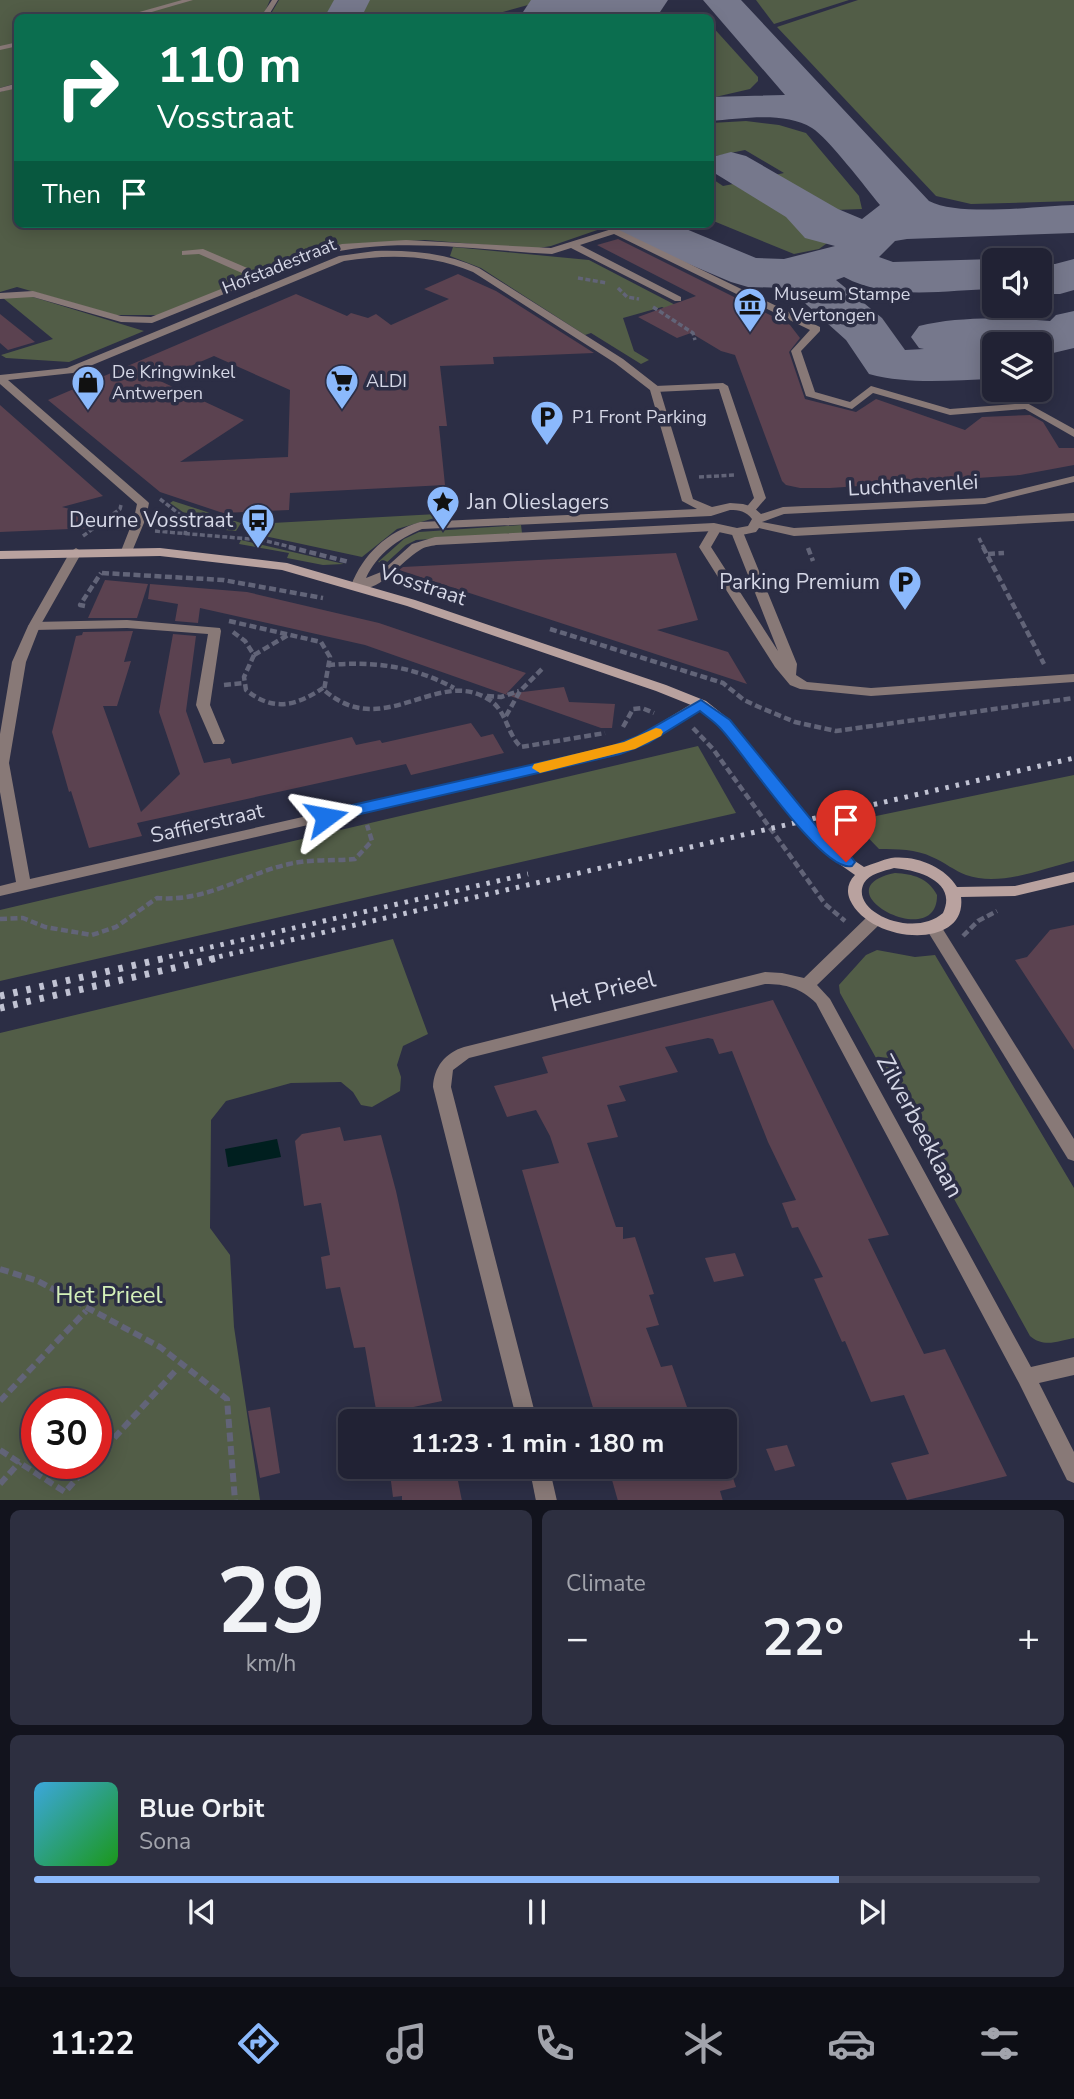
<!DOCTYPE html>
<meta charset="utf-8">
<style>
body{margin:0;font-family:"Nunito Sans",sans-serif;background:#2d2f40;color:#f1f3f6;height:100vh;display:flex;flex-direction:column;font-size:26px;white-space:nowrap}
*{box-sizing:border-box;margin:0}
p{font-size:23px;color:#a2a4ac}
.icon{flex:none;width:38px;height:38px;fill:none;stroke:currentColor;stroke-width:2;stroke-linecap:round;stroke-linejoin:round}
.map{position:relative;height:1500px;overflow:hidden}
.sheet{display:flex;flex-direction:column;gap:10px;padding:10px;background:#12131d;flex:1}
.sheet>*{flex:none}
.top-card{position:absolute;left:14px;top:14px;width:700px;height:214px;border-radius:10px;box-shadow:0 4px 18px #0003,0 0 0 2px #3e3f4f;background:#0b6e4f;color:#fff;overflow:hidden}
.controls{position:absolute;left:982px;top:248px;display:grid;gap:14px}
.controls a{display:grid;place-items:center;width:70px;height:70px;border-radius:10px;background:#212234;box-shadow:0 4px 18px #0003,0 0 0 2px #3e3f4f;font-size:35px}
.speed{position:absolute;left:21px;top:1388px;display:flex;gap:14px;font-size:35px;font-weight:700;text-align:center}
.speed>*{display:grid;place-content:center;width:91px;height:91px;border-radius:50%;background:#212234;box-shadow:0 4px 18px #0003,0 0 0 2px #3e3f4f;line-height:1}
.speed .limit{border:10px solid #d22;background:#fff;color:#111}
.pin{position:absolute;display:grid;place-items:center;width:60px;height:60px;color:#fff;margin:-72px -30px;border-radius:50% 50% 50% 0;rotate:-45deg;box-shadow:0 0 7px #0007}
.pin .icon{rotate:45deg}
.me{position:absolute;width:77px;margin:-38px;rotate:77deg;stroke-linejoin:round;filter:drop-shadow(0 0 5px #0008)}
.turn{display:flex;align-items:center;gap:24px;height:147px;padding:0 28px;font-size:32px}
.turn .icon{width:91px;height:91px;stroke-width:2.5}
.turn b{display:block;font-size:49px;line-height:60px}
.then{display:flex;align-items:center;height:66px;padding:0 28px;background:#0003;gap:14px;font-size:26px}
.big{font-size:52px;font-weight:700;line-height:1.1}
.sheet .tile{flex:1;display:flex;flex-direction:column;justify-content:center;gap:10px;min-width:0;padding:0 24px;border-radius:10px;background:#2d2f40}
.sheet .dial{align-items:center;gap:0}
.dial b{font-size:91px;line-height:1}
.song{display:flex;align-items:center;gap:21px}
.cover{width:84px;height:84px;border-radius:10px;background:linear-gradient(135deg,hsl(200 70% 55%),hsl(120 70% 35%))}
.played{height:7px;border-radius:4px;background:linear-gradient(90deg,#8bb9fc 80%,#3e3f4f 80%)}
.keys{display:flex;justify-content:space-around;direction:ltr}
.heat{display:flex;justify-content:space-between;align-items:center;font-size:38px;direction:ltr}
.sheet .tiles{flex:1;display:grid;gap:10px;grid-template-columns:1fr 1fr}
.tile:last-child{grid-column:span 2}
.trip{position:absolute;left:338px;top:1409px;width:399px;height:70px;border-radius:10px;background:#212234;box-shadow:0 4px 18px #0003,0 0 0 2px #3e3f4f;font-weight:700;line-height:70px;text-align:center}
.menu{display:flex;height:112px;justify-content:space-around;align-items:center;background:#0d0e15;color:#a2a4ac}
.menu .icon{width:49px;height:49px}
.menu .on{color:#8bb9fc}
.menu b{font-size:32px;color:#f1f3f6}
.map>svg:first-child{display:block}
.green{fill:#525d47;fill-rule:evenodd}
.water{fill:#001f1f}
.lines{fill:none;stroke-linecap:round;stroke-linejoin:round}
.taxiway{fill:#76788c;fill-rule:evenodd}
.runway{fill:#76788c;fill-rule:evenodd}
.building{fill:#5b4250;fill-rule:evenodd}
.path-far2{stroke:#626478;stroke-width:3.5;stroke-dasharray:5 2.5;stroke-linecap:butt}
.path-far1{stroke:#626478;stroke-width:4.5;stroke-dasharray:7 3.5;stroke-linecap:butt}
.path{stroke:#626478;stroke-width:6;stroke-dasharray:9 4.5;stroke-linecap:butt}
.lane{fill:#887977;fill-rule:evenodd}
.street{fill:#887977;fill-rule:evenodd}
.secondary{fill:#b9a29f;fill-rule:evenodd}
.rail-far1{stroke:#c1c3d3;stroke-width:5;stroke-dasharray:3.5 7;stroke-linecap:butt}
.rail{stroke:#c1c3d3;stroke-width:7;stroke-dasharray:4.5 9;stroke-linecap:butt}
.route{fill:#1a73e8;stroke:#114b97;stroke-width:2}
.slow{fill:#f59e0b}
.labels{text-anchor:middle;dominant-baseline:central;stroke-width:7;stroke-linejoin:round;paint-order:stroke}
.far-street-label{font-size:18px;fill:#d5d7e6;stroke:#2c2e45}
.far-poi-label{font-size:18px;fill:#d5d7e6;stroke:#2c2e45;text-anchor:start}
.street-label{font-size:21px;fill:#d5d7e6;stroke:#2c2e45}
.poi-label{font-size:21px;fill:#d5d7e6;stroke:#2c2e45;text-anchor:end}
.near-street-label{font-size:24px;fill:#d5d7e6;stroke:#2c2e45}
.near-park-label{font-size:24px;fill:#d4f0b9;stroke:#2c2e45}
</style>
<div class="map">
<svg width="1074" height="1501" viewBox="0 0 1074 1501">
<rect width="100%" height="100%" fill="#2c2e45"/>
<g class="green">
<path d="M0 0H270L264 14 258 17 18 18 17 83 0 88Z"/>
<path d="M279 0H339L329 17H269Z"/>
<path d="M365 0H546L485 17H356Z"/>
<path d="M756 0H849L774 24Z"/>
<path d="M858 0H1074V201L971 204 936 196 777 27Z"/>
<path d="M710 24 758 77V81L750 89 711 98Z"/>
<path d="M17 87 18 224H599L606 227 551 246 533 249 425 240 337 245 158 315H115L17 287 0 292V92Z"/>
<path d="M746 121 779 125 806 133 859 196 862 209 835 210 775 175 784 173 745 150 711 157V123Z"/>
<path d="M711 178 723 186 733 184 830 241 819 249 794 254 711 220Z"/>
<path d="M453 247 589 260 685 310 676 314 662 307 623 318 634 351 649 360 641 364 591 333 585 335 481 268 450 256Z"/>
<path d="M27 296 33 297 144 331 69 362 6 358 1 355 53 339 3 298Z"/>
<path d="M173 501 241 523 236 531 192 527 193 519 170 503Z"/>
<path d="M437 514 438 517 397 529 362 557 246 532 252 524Z"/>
<path d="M521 525 522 533 416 540 406 545 385 564 378 562 404 539 419 532Z"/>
<path d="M241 540 344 564 323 565 287 558 289 553 239 544Z"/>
<path d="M698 746 736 813 0 981V910Z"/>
<path d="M1074 775V861C1041 869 1000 887 966 875 955 871 944 862 932 857 916 849 897 849 879 849L852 821Z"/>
<path d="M895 873C913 874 928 878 937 895 938 954 817 889 895 873Z"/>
<path d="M393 939 428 1034 403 1046 397 1065 401 1077 400 1091 372 1107 361 1105 353 1092 341 1082 291 1083 226 1101 211 1120 210 1228 230 1255 234 1327 260 1500H0V1033ZM37 1404H96V1463H37Z"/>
<path d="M877 950 915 957 935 955 1074 1188V1338C1058 1341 1044 1348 1030 1336L840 993 839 985 866 955Z"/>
</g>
<path class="water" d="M277 1139 281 1157 228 1167 225 1149Z"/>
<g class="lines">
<g class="taxiway">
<path d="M334 0H370L361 18H324Z"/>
<path d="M703 0H741L929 201C960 217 1037 206 1074 205V233L907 239 895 241 879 257 893 262 994 259 1000 261H994V289C946 290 888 301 844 277L836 280 882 318 905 350 924 349 919 348 911 337 919 326C960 316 1007 318 1050 321L1056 315 1074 311V348L1053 353 1040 351V345H994V379C952 380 910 385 869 374L846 340 788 288 748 287 731 282 618 234 611 224H674L756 258 784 259 835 246 805 238 786 217 716 174 710 167 716 156 731 152 746 156 838 209 862 219 880 205C866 188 828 138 812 128 784 111 741 119 710 121V97L785 95Z"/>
<path d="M1074 259V290L1060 294H1040V264H1055Z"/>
</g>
<path class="runway" d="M531 0H668L656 18H519Z"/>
</g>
<g class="building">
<path d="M618 239 790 325 800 338 789 352 805 399 856 412 876 399 965 430 982 417 1030 415 1043 422 1059 448H1074V465L1020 475 830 488H800L786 485 782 481 735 355 721 351 691 333 677 338 638 317 696 296 597 245Z"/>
<path d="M458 274 496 291 594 353 493 357 494 364 440 366 447 426H439L445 485 290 493 289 510 223 513 160 492 48 400 296 294 347 316 351 313 368 318 376 314 391 325 449 299 424 289ZM214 356 290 390 288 457 180 462 244 420 158 380Z"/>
<path d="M0 314 35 342 8 350 0 343Z"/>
<path d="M0 405 103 496 62 507 117 521V527L0 532Z"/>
<path d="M676 553 698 620 657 630 728 652 747 684 399 570 403 567Z"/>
<path d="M105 580 148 584 137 618H88Z"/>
<path d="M150 584 247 592 379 623 526 673 506 694 564 687 569 702 615 704 612 728H601L365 645 200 608 198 623 175 621 178 604 148 599Z"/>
<path d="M133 631 124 662 131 661 117 706H103L141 812 180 774 159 712 173 634 196 636 186 711 204 763 230 758 232 764 352 737 356 745 380 740 382 743 471 723 481 737 493 734 504 753 411 775 406 764 137 823 142 836 89 848 71 791 69 792 52 732 76 636 82 635 83 632Z"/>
<path d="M1074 925V1050L1015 960 1027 957 1050 930Z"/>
<path d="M773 1000 889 1235 868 1239 924 1354 945 1349 1007 1476 907 1500 891 1463 929 1454 904 1395 871 1402 845 1341 842 1342 814 1279 823 1277 798 1227 792 1228 782 1203 796 1200 768 1142 732 1051 719 1054 713 1039 708 1038 665 1047 678 1072 619 1086 626 1101 607 1105 618 1137 587 1143 616 1227H623V1239L635 1237 654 1294 649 1295 659 1325 646 1328 661 1367 672 1365 692 1421H597L522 1170 559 1163 550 1136 536 1110 507 1117 494 1086 548 1073 542 1057Z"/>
<path d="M340 1127 344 1141 381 1135 396 1191 442 1401 404 1409 406 1421H378L365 1347 354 1348 340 1287 326 1289 321 1257 330 1255 321 1203 304 1206 295 1141 302 1134Z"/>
<path d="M735 1253 744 1276 714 1282 705 1258Z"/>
<path d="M270 1407 280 1473 260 1478 248 1411Z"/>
<path d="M787 1445 795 1466 775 1471 766 1449Z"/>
<path d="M389 1466H455L462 1501H402V1496L393 1497Z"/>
<path d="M608 1466H729L736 1487 720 1491 723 1501H618Z"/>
</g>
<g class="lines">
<g class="path-far2">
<path d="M578 278 607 283"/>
<path d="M618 288 627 297 639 299"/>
<path d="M653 307 693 333 695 340"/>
<path d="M699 477 735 475"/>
<path d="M160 499 187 520 185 535"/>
<path d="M155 531 262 540 295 548"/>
<path d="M83 536 120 509 121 505"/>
<path d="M979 538 984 548"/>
</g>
<g class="path-far1">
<path d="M289 547 349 562"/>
<path d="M983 547 1044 664"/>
<path d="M808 548 813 561"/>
<path d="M988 554 1004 553"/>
<path d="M102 573 223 580 323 598"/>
<path d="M85 606 80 605 101 573"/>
<path d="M229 621 321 642 330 657 324 690C383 742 437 667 488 699 507 710 506 733 521 747L605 733"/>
<path d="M550 629 723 683 744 700 759 707 795 722 836 731 1074 698"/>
<path d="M233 632 245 641 254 655 244 677 246 690C273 712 296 706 323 688"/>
<path d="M254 655 288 635"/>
<path d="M328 665C374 661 413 666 454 688"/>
<path d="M224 685 244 683"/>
<path d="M487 696 501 697 519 691"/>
<path d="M506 716 520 691 543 668"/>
<path d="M623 727 633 709 642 708 654 713"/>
<path d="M693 728 713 749 825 904 845 921"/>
<path d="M0 919 23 918 45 927 92 935 116 927 157 898C209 902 241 875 289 864 310 859 334 861 355 859L372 841 367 825"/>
<path d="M963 936 978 921 997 911"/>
</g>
<g class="path">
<path d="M0 1269 38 1281 160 1347 227 1399 235 1501"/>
<path d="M0 1401 86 1311"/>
<path d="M0 1450 65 1492 91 1463"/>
<path d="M96 1458 177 1369"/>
<path d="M0 1484 20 1462"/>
</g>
<g class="lane">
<path d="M182 0H193L131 18H118Z"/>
<path d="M272 0H278L267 18H260Z"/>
<path d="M18 42V46L0 50V46Z"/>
<path d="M18 83V88L0 92V88Z"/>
<path d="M615 228 820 327V331L801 351 815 392 850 402 871 386 950 409 1027 403 1074 429V437L1025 409 950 415 873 393 852 409 806 396 791 351 810 330 614 234 580 245 681 297V301H675L571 248 552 254C477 250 395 236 321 255L152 323 121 322 33 297 0 299V293L33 291 121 316 151 317 251 277 199 254 182 255V251L203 249 259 273 315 251 342 244 406 240 551 248Z"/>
<path d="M723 383 728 386 766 498 754 512 750 514 744 510 754 498 719 389 655 392 650 389 655 386Z"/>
<path d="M716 524 722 528 711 547 778 651 731 532 737 528 743 532 797 664 796 675 807 682 871 688 1074 674V682L871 696 800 689 790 685 775 667 699 547 712 525Z"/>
<path d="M127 620 220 628 221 631 210 705 225 741 223 744H213L196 705 208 634 127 628 34 630 28 626 34 622Z"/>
</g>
<g class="street">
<path d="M375 251C412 250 446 253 479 268L623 359 659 387 693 499 712 507 730 503 743 504 753 507 761 514 783 507 985 498 1074 476V482L985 504 784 514 762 522 794 528 1074 513V521L794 536 759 528 756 532 737 536 714 531 436 545C431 546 424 547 420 550 398 563 382 593 353 589L351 586C363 554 387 532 420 522L697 509 682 501 650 390 615 363 473 272C431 254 388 254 344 261L73 373 8 380 147 501 149 503 146 518 131 554H123L121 551 134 518 137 504 0 384V375L67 368 339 256ZM730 510C739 510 746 511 752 519L748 526 737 528 714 523 435 537 412 544 381 572 366 578C377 554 398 539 422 529L711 516Z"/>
<path d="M76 548 82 552 40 626 26 662 9 763 30 879 611 747 637 737 696 701 701 700 708 704 647 743 620 753 0 896V886L16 882 0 792V734L12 662 28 626 70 552Z"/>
<path d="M873 916 879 917 881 921 879 925 817 985 830 999 1031 1367 1074 1357V1375L1039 1383 1074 1452V1483L1067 1480 1019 1383 816 1003C801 988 786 984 765 984L469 1058 453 1070 451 1087 537 1421H517L433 1087C434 1067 445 1053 464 1047L765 972 782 973 804 978 867 917Z"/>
<path d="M933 922 939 923 1074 1139V1161L1068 1159 925 927 927 923Z"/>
<path d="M529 1466H549L557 1501H536Z"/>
</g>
<path class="secondary" d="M160 548 287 563 415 600 666 685 706 701 730 720 817 829 835 848 864 867C873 864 882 860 891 858 915 855 944 866 957 887L1015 886 1074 872V882L1015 896 961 897C968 951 870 944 850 900 846 891 848 882 855 875L825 854 807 835 720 726 696 707 656 691 407 606 282 570 160 556 0 559V551ZM894 868C917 870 958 881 943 913 914 939 849 912 864 883 869 874 884 871 894 868Z"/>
<g class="rail-far1">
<path d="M159 959 528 874"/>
<path d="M209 959 1074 758"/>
</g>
<g class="rail">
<path d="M0 996 166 958"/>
<path d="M0 1008 217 958"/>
</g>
</g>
<path class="route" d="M701 700 730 720 818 828 852 858 855 862 852 866C823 874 743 752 721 729 715 722 707 717 700 711L648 743 620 754 326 822 318 817 326 811 610 747 636 737Z"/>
<path class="slow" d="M656 728 661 729 663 732 661 736 635 749 540 773 532 768 534 764 624 742Z"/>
<defs>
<symbol id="museum-pin" viewBox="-11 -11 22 30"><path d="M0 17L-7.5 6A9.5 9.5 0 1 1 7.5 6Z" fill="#8bb9fc" stroke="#2c2e45"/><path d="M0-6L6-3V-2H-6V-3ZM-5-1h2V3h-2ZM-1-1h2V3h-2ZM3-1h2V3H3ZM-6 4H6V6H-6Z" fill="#111"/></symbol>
<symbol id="supermarket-pin" viewBox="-11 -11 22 30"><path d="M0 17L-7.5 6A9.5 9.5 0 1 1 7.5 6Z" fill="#8bb9fc" stroke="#2c2e45"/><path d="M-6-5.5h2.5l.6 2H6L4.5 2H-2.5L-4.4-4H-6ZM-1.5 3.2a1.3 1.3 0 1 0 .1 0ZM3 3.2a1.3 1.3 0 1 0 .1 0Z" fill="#111"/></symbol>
<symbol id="shop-pin" viewBox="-11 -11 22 30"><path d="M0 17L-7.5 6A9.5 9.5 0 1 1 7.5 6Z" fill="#8bb9fc" stroke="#2c2e45"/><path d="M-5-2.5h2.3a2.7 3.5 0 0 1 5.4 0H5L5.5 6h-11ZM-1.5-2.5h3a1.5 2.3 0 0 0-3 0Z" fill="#111"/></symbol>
<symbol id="parking-pin" viewBox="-11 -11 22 30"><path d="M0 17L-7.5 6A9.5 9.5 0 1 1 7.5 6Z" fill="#8bb9fc" stroke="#2c2e45"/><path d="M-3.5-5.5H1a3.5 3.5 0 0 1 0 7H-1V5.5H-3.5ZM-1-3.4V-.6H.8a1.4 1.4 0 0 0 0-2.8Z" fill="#111"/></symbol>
<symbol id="sight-pin" viewBox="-11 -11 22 30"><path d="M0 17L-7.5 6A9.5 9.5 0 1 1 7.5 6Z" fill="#8bb9fc" stroke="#2c2e45"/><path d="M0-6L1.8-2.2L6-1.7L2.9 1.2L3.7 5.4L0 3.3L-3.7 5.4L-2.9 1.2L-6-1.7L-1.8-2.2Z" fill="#111"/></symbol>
<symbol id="bus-pin" viewBox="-11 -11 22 30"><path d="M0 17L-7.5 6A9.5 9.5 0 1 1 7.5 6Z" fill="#8bb9fc" stroke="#2c2e45"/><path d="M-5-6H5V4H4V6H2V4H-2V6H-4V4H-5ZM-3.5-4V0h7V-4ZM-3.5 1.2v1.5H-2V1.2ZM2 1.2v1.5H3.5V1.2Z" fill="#111"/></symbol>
</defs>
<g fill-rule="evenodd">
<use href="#museum-pin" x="731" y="285" width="38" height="52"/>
<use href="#supermarket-pin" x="323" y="362" width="38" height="52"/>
<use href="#shop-pin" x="69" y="363" width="38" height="52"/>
<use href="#parking-pin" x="528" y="398" width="38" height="52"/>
<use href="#sight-pin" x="424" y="483" width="38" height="52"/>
<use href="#bus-pin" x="239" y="501" width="38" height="52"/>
<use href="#parking-pin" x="886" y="563" width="38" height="52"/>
</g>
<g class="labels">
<g class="far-street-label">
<text transform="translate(279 266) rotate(-22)">Hofstadestraat</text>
</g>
<g class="far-poi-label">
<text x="774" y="294">Museum Stampe<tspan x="774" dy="21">&amp; Vertongen</tspan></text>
<text x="112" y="372">De Kringwinkel<tspan x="112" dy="21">Antwerpen</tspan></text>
<text x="366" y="381">ALDI</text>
<text x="572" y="417">P1 Front Parking</text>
</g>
<g class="street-label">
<text transform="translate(913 485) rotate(-3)">Luchthavenlei</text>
<text transform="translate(423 585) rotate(18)">Vosstraat</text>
<text transform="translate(207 823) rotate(-13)">Saffierstraat</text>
</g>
<g class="poi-label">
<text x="467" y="502" text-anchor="start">Jan Olieslagers</text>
<text x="233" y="520">Deurne Vosstraat</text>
<text x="880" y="582">Parking Premium</text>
</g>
<g class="near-street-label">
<text transform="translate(603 991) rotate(-14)">Het Prieel</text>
<text transform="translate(920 1126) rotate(62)">Zilverbeeklaan</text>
</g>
<g class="near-park-label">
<text x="109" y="1295">Het Prieel</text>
</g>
</g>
</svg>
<div class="controls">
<a><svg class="icon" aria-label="sound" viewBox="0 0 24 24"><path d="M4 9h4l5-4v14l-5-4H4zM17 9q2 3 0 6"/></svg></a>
<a><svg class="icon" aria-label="layers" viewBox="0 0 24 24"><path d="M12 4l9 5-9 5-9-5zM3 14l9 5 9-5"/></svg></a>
</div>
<div class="speed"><div class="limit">30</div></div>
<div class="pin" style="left:846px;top:862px;background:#d93025"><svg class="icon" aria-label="arrive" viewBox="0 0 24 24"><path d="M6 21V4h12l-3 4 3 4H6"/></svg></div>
<svg class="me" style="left:326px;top:817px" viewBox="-20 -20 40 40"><path d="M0-17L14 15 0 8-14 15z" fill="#1a73e8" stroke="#fff" stroke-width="4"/></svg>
<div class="trip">11:23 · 1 min · 180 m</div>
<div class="top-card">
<div class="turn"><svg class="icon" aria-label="right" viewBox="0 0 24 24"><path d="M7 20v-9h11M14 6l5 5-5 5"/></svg><div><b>110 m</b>Vosstraat</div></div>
<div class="then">Then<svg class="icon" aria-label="arrive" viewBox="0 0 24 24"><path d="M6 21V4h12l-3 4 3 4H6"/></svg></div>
</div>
</div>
<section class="sheet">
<div class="tiles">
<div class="tile dial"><b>29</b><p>km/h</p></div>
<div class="tile"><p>Climate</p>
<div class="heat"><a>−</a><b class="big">22°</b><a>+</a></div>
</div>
<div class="tile">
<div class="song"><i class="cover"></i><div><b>Blue Orbit</b><p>Sona</p></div></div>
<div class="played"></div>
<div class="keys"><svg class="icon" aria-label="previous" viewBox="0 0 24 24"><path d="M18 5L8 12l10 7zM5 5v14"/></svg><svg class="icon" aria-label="pause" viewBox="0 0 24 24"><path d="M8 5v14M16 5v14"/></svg><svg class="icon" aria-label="next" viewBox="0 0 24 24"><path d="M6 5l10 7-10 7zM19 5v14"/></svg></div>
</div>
</div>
</section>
<nav class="menu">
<b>11:22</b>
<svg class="icon on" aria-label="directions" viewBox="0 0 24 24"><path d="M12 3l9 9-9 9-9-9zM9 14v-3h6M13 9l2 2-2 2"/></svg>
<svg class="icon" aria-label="music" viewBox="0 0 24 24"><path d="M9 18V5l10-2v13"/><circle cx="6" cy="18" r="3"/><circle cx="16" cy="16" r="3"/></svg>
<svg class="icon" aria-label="phone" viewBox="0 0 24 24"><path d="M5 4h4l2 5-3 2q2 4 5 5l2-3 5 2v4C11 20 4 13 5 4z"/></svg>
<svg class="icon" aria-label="climate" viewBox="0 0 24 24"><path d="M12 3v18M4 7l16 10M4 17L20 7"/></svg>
<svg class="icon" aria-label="car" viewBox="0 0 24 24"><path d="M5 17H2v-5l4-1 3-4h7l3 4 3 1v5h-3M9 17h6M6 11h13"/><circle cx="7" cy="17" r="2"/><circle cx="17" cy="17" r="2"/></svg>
<svg class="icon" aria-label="filters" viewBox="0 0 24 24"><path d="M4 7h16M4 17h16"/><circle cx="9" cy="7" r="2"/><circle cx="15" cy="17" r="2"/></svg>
</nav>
